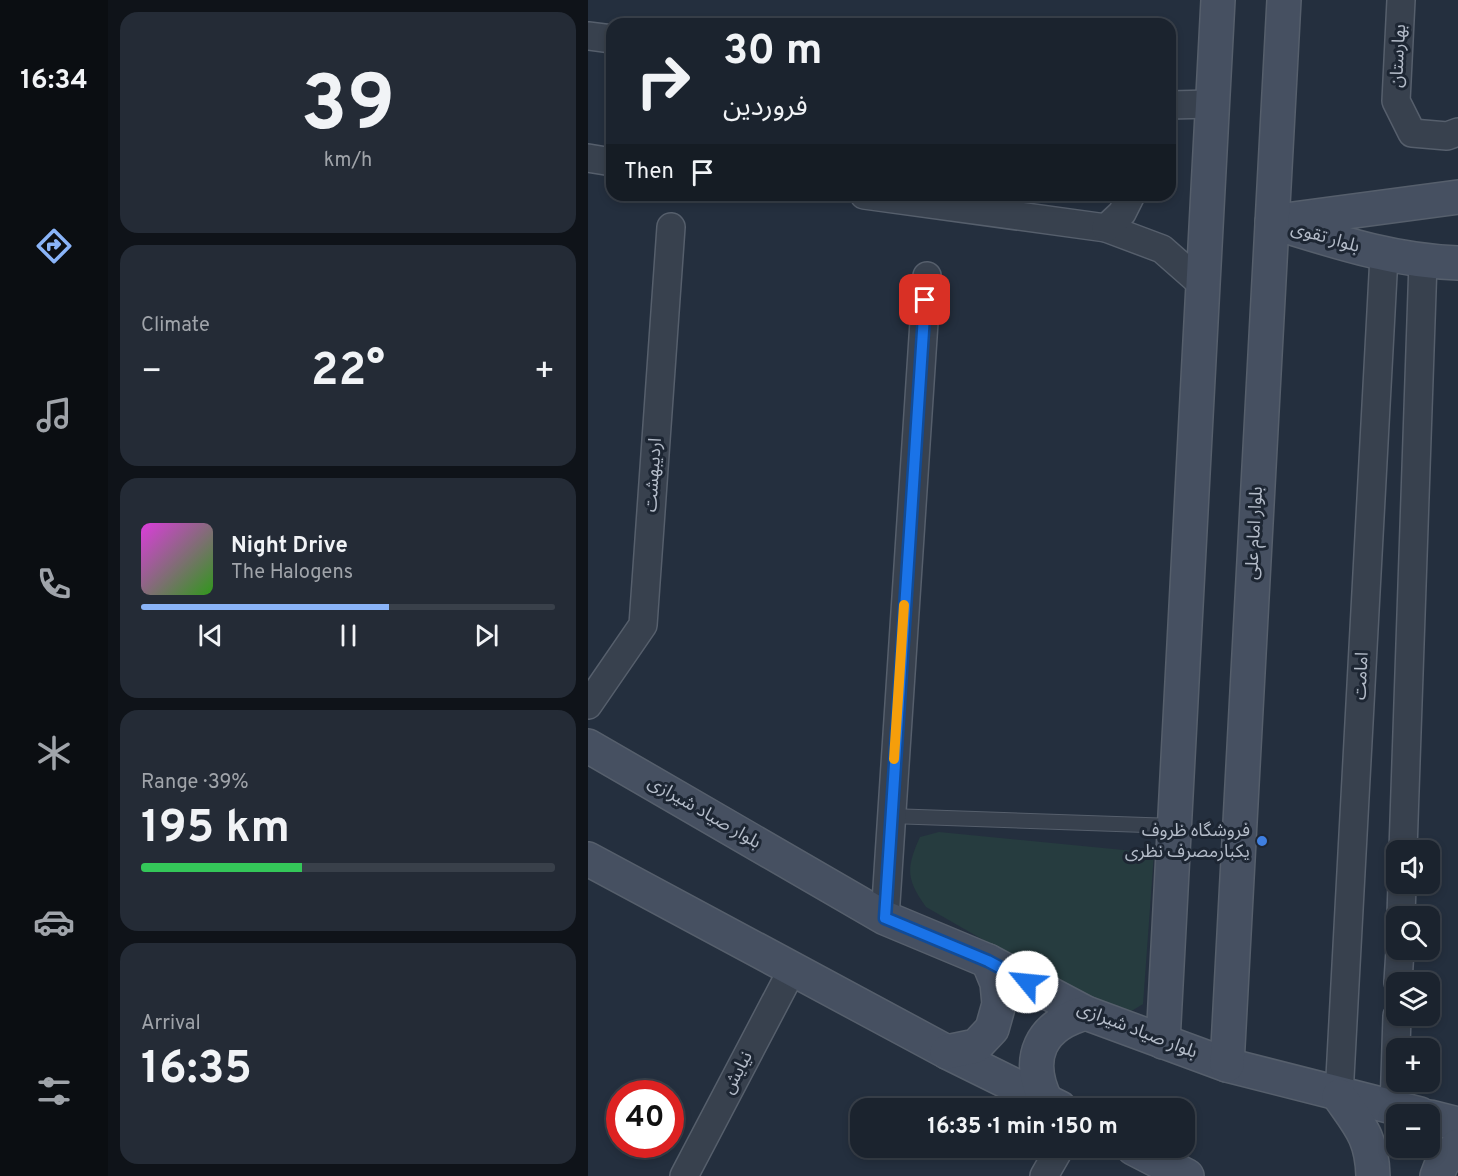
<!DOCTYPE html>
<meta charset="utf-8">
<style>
body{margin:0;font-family:Overpass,"Noto Sans Arabic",sans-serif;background:#242b36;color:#f1f3f6;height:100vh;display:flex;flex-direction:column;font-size:22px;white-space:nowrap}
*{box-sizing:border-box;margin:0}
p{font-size:20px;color:#a0a4aa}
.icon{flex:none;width:33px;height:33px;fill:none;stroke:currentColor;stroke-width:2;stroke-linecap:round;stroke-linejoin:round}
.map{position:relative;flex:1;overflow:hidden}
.sheet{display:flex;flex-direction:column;gap:12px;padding:12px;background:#0f1319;width:480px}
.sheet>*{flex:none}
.hud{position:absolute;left:18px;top:18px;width:570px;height:183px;border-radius:18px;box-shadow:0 3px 9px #0003,0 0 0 2px #39404a;background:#1b232e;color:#f1f3f6;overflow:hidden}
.buttons{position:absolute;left:798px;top:840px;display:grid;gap:12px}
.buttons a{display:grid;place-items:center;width:54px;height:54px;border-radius:12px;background:#1b232e;box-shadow:0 3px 9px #0003,0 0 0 2px #39404a;font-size:30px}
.speed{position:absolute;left:18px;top:1080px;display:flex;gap:12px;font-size:30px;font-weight:700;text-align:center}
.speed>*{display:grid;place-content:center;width:78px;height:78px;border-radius:50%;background:#1b232e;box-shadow:0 3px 9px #0003,0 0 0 2px #39404a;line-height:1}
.speed .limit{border:9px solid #d22;background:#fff;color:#111}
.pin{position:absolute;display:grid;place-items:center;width:51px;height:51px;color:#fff;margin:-26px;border-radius:12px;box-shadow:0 3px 9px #0006}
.me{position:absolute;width:66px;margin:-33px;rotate:298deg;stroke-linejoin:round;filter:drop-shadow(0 0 4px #0008)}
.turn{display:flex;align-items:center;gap:21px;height:126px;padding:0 18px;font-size:27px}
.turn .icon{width:78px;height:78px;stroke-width:2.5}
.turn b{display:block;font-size:42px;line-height:51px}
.then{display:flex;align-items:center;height:57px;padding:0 18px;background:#0003;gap:12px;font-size:22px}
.big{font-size:45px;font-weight:700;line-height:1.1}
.sheet .widget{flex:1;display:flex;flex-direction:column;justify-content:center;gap:9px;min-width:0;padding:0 21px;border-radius:18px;background:#242b36}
.sheet .dial{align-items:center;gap:0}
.dial b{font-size:78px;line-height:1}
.song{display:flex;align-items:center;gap:18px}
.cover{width:72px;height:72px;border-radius:9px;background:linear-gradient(135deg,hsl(300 70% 55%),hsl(110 70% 35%))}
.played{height:6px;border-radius:3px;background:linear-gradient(90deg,#8ab4f8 60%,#39404a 60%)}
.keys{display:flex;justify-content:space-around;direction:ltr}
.heat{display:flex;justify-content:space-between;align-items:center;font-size:33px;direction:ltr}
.charge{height:9px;border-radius:4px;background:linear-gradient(90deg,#34c759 39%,#39404a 0)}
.trip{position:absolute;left:262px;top:1098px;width:345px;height:60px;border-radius:18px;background:#1b232e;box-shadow:0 3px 9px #0003,0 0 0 2px #39404a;font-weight:700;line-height:60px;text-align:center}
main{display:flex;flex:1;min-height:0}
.dock{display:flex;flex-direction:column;width:108px;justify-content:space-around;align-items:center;background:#0b0e12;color:#a0a4aa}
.dock .icon{width:42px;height:42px}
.dock .on{color:#8ab4f8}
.dock b{font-size:27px;color:#f1f3f6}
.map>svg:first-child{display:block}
.green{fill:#263c3f}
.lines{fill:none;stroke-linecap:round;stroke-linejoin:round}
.lane-casing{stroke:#565f6c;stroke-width:16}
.street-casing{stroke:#565f6c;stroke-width:30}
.secondary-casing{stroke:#565f6c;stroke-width:36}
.lane{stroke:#38414e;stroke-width:14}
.street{stroke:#38414e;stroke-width:27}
.secondary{stroke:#465061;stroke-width:33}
.route-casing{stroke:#114b97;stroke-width:15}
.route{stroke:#1a73e8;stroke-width:10}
.slow{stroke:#f59e0b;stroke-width:10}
.shop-dot{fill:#3f7fe0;stroke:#1d2633;stroke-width:2}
.labels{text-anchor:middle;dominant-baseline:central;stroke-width:6;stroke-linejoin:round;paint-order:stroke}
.street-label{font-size:18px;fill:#b4bcc9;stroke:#1d2633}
.poi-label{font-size:18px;fill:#b4bcc9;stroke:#1d2633;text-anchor:end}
</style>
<main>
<nav class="dock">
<b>16:34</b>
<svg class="icon on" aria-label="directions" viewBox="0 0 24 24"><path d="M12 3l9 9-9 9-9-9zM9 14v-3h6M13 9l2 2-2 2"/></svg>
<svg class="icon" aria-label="music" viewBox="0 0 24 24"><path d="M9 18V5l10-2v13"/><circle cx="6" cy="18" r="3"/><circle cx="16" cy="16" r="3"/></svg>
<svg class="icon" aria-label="phone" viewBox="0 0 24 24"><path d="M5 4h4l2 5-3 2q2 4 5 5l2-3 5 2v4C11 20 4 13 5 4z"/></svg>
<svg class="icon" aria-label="climate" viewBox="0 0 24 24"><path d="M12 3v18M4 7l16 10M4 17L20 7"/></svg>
<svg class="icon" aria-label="car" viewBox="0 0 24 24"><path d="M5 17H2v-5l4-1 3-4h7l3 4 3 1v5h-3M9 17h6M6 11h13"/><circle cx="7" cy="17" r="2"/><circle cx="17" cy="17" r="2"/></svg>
<svg class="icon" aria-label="filters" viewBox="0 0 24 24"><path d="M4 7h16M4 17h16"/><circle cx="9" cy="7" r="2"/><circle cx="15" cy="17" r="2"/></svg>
</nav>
<section class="sheet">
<div class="widget dial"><b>39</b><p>km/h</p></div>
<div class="widget"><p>Climate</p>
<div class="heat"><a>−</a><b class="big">22°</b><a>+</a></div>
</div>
<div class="widget">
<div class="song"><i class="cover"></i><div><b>Night Drive</b><p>The Halogens</p></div></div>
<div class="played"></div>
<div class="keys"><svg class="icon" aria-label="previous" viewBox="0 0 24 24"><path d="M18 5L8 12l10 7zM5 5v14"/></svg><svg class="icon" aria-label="pause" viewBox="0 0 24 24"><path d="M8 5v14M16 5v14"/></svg><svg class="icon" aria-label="next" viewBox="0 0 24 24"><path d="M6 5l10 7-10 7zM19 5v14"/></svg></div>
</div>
<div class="widget"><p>Range · 39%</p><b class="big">195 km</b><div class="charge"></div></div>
<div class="widget"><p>Arrival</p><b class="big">16:35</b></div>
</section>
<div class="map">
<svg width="870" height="1176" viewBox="0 0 870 1176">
<rect width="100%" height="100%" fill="#242f3e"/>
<path class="green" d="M351 832 566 853 555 1004 532 1018 338 907C318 879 318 868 332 837Z"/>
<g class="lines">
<defs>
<path id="lane" d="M302 816 586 826"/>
<g id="street">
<path d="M813 0 808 101 824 133 859 136 870 132"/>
<path d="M0 36 24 39"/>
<path d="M582 105 624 104"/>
<path d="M0 158 24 162"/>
<path d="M276 195 518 228 574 249 615 285"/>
<path d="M518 228 534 213 543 195"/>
<path d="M0 705 55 625 83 227"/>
<path d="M815 850 835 262"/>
<path d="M813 916 814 884"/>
<path d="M297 918 339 276"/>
<path d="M810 982 812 950"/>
<path d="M751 1096 796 256"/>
<path d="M806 1108 809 1016"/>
<path d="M96 1176 204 970"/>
<path d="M456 1176 472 1148"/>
</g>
<g id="secondary">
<path d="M870 197 684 222C746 241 805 261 870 263"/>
<path d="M0 746 297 918 400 961 498 1013 639 1065 832 1114"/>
<path d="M0 859 359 1052 472 1108"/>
<path d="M575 1042 630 0"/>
<path d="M359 1052 388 1046 404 1029 411 1004 409 983 400 961"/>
<path d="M639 1065 696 0"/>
<path d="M751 1096C772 1126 784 1138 785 1176"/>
<path d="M458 1101C437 1058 452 1025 498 1013"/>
<path d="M842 1117 870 1124"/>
<path d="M545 1148 599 1176"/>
<path d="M849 1176 854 1163 870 1146"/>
</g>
</defs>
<use href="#lane" class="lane-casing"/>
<use href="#street" class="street-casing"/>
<use href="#secondary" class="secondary-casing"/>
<use href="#lane" class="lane"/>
<use href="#street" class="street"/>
<use href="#secondary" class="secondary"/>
</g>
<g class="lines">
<defs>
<path id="route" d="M337 300 297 918 400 961 439 982"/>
</defs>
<use href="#route" class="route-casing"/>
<use href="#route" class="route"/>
<path class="slow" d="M306 759 316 605"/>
</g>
<circle class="shop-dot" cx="674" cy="841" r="6"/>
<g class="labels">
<g class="street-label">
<text transform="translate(811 56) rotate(-87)">بهارستان</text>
<text transform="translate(737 238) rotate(16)">بلوار تقوی</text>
<text transform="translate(66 475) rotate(-86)">اردیبهشت</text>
<text transform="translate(667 533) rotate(-87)">بلوار امام علی</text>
<text transform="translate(774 676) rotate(-87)">امامت</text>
<text transform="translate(116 813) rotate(30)">بلوار صیاد شیرازی</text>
<text transform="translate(549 1031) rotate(21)">بلوار صیاد شیرازی</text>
<text transform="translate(150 1073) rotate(-62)">نیایش</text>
</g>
<g class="poi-label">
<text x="662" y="831">فروشگاه ظروف<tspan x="662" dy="21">یکبارمصرف نظری</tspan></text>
</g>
</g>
</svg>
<div class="buttons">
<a><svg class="icon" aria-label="sound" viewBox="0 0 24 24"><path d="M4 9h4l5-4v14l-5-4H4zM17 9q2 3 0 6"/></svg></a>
<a><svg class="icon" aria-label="search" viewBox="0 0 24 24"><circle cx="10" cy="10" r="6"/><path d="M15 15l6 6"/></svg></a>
<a><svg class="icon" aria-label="layers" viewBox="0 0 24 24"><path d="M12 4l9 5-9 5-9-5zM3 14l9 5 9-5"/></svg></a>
<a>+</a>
<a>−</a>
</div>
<div class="speed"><div class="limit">40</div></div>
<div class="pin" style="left:337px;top:300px;background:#d93025"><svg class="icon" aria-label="arrive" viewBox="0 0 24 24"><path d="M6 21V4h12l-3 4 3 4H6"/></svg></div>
<svg class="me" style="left:439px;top:982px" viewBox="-20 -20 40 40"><circle r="19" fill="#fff"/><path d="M0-13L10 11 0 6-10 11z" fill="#1a73e8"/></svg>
<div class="trip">16:35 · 1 min · 150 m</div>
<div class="hud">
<div class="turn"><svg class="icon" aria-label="right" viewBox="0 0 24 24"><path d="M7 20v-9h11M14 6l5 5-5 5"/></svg><div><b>30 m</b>فروردین</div></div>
<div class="then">Then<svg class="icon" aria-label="arrive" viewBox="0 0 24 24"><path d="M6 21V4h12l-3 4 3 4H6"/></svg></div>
</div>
</div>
</main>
